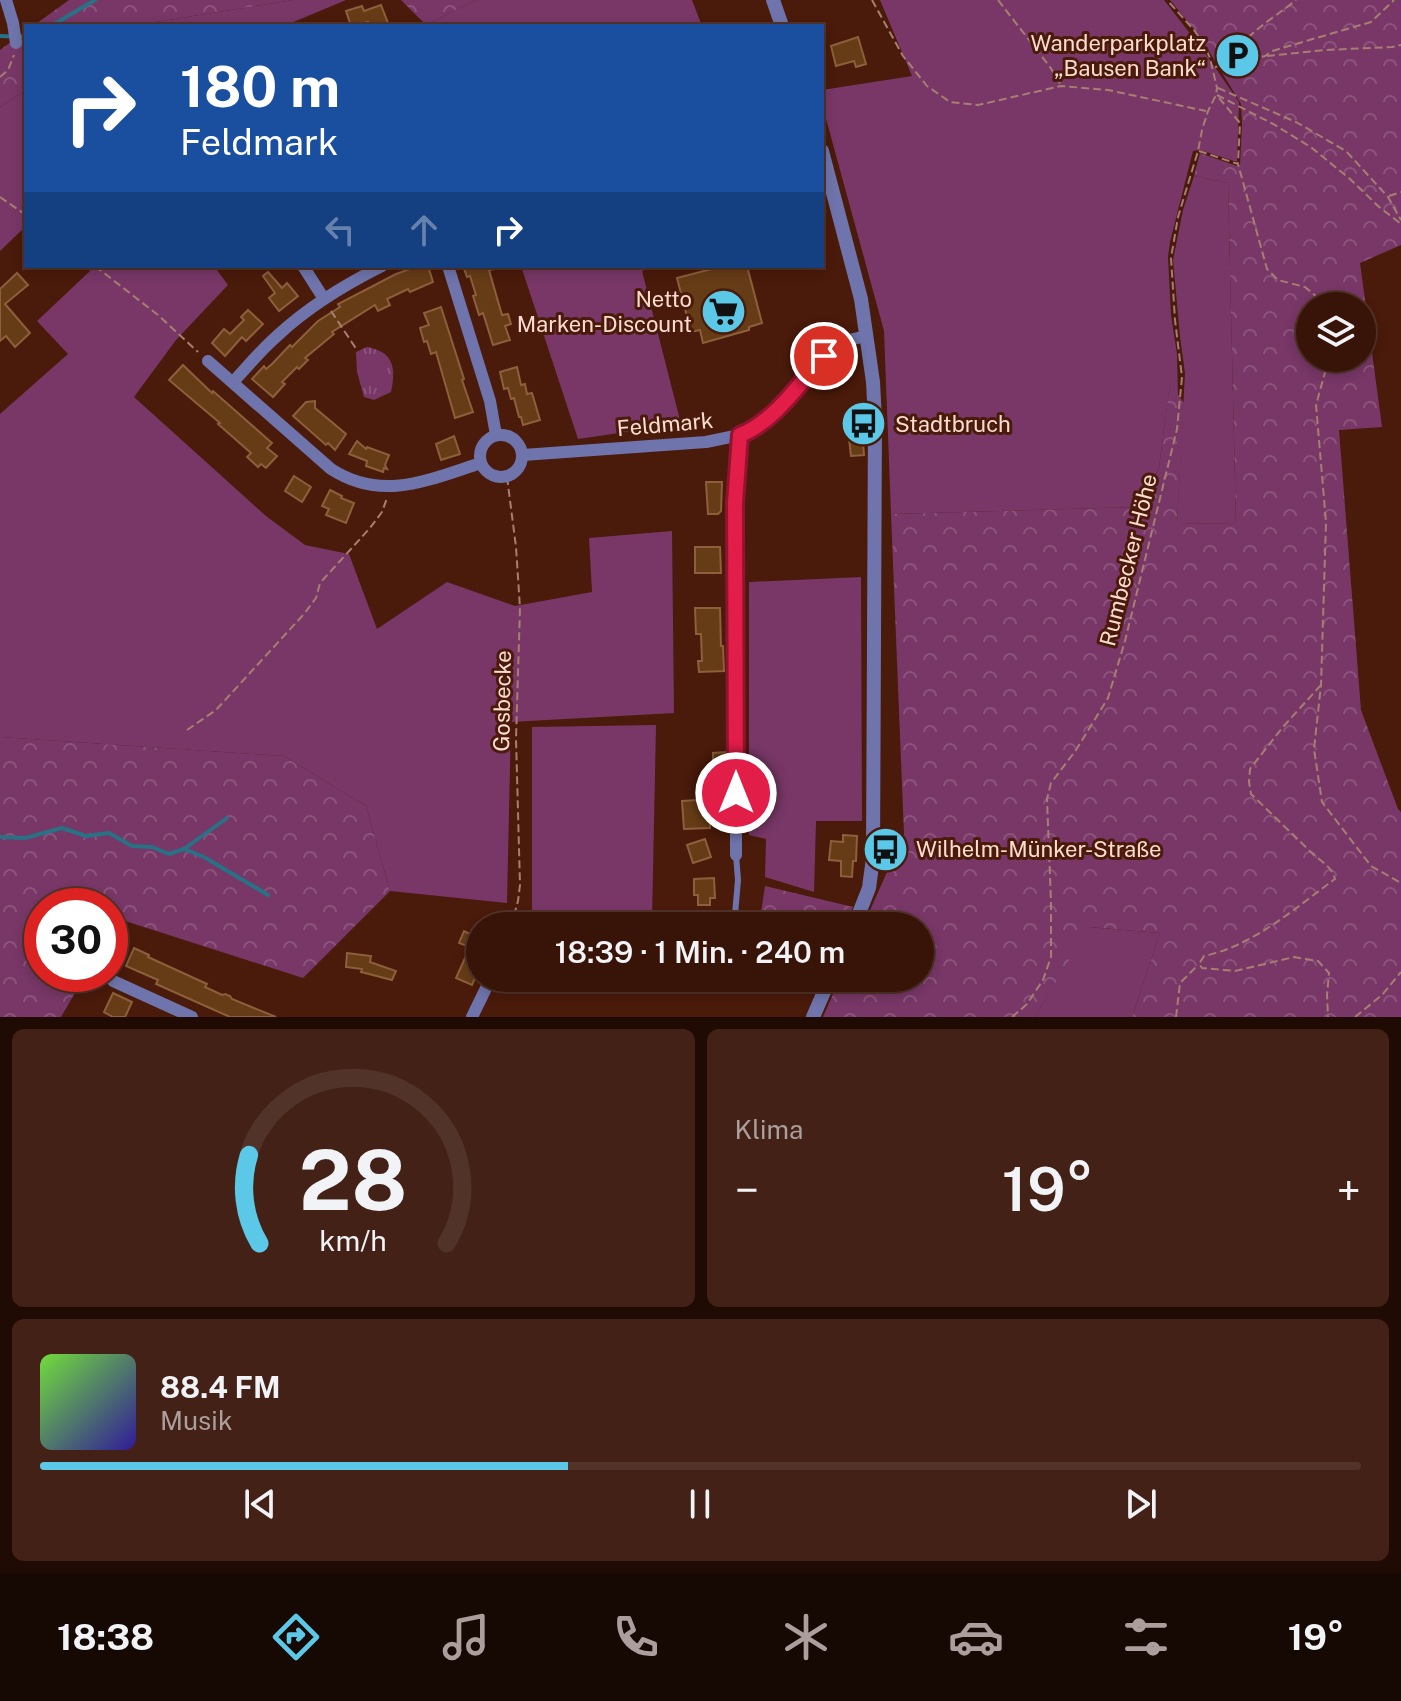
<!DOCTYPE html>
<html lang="de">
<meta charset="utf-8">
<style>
body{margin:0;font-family:"Public Sans",sans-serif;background:#432116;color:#f1f3f6;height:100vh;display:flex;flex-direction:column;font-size:30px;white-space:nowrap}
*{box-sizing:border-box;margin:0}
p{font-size:26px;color:#ab9e9c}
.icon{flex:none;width:44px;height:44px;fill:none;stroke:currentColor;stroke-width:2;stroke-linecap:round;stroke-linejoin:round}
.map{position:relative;height:1017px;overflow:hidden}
.sheet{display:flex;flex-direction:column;gap:12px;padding:12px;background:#1f0b04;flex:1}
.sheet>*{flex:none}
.top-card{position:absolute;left:24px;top:24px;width:800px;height:244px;border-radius:0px;box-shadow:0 4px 12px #0003,0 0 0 2px #523329;background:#1a4fa0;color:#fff;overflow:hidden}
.buttons{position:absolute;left:1296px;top:292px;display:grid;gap:16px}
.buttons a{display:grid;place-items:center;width:80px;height:80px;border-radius:50%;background:#381408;box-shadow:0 4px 12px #0003,0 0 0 2px #523329;font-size:40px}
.speed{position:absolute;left:24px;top:888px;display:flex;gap:16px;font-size:40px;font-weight:700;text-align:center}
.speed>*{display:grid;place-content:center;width:104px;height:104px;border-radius:50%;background:#381408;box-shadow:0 4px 12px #0003,0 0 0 2px #523329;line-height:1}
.speed .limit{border:12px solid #d22;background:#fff;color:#111}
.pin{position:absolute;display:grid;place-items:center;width:68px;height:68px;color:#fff;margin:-34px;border:4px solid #fff;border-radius:50%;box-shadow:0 2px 8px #0007}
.me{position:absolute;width:88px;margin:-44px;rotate:0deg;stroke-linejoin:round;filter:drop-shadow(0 0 6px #0008)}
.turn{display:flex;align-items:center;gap:28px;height:168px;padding:0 24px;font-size:36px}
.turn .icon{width:104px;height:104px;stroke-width:2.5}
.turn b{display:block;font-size:56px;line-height:68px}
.lanes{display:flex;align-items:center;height:76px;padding:0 24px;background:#0003;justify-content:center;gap:40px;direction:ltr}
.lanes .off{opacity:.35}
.big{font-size:60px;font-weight:600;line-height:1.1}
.sheet .tile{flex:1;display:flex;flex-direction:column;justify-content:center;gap:12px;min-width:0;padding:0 28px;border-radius:12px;background:#432116}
.sheet .dial{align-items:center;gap:0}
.dial svg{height:208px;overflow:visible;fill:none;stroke:#523329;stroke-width:7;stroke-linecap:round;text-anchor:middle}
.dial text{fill:#f1f3f6;stroke:none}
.song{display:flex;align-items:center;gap:24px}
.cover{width:96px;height:96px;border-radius:12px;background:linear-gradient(135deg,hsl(100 70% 55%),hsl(250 70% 35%))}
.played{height:8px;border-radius:4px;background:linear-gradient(90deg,#5ac8e6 40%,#523329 40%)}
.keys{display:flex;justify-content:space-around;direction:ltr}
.heat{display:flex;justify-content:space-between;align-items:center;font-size:44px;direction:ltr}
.sheet .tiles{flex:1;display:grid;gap:12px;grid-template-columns:1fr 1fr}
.tile:last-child{grid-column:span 2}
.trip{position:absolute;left:466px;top:912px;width:468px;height:80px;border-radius:40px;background:#381408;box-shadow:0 4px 12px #0003,0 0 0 2px #523329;font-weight:600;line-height:80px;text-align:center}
.menu{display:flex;height:128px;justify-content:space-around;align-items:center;background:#160803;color:#ab9e9c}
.menu .icon{width:56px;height:56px}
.menu .active{color:#5ac8e6}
.menu b{font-size:36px;color:#f1f3f6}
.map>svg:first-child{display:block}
.green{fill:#783767}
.forest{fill:url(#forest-crowns);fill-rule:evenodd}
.park{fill:url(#park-tufts)}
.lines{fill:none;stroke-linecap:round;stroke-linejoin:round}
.stream{stroke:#277285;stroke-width:4}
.building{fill:#663c17;stroke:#8d5f3b;stroke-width:2}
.path{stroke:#a77f71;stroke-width:2;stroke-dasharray:8 4;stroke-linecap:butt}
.service{stroke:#6f75ac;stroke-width:6}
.minor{stroke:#6f75ac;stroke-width:12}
.tertiary{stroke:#6f75ac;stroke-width:14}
.route-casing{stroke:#92132f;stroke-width:20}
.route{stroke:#e11d48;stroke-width:14}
.labels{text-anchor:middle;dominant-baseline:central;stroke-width:6;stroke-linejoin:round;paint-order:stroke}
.poi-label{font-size:22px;fill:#fddcd1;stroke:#4a1a0a;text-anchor:end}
.street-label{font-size:22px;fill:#fddcd1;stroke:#4a1a0a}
</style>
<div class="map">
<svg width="1401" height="1017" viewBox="0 0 1401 1017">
<defs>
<pattern id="forest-crowns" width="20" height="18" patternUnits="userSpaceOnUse" patternTransform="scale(2)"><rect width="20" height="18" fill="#783767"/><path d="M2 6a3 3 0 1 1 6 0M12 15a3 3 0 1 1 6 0" fill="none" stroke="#8c537c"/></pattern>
<pattern id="park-tufts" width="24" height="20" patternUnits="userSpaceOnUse" patternTransform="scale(2)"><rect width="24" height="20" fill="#783767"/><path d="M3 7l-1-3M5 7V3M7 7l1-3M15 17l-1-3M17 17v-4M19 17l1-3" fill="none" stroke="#8c537c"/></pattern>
</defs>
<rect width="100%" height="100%" fill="#4a1a0a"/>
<g class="green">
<path d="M293 0H346L284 26H131Z"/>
<path d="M476 0H692L702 26H427L426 25Z"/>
<path d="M880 0H1164L1203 50 1239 102 1237 162 1200 150 1193 151 1170 242 1168 257 1171 315 1177 354 1178 395 1170 384 1159 468 1137 507 891 514 884 331 822 104V90L912 76Z"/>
<path d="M26 90V226L0 251V107Z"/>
<path d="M1194 176 1228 183 1236 524 1177 523 1185 373 1180 337 1173 260 1183 210Z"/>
<path d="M83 266H214L228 285 176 340 134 397 266 516 305 545 349 554 377 629 447 582 515 606 592 592 589 538 672 531 674 713 511 722 507 903 390 891 366 806 284 756 0 737V414L68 354 37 321 90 271Z"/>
<path d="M521 266H656L642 271 681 424 578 439Z"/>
<path d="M861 577 862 821H816L814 892 765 877 766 839 749 835V582Z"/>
<path d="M656 725 652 921 532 912V727Z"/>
<path d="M1088 927 1160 933 1132 1017H1035Z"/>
</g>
<g class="forest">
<path d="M69 0H293L131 26H33Z"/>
<path d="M401 0H476L426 25Z"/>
<path d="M1170 0H1401V245L1360 263 1382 427 1339 430 1361 710 1398 809 1401 812V1017H1132L1160 933 1089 927 1035 1017H823L840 978H920V926H863L904 834 891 514 1137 507 1159 468 1170 383 1184 403 1177 523 1236 524 1228 183 1194 176 1200 153 1237 166 1240 165 1242 123 1241 104 1201 38ZM1362 306V358H1310V306Z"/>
<path d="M26 31V90L0 107V50Z"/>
<path d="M0 737 284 756 366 806 390 891 303 978 119 919 110 933V906H42V974H86L61 1017H0Z"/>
<path d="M765 886 853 907 844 926H759Z"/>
</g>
<path class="park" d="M367 347C394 352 396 368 391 392L374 400 364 397 357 372 356 352Z"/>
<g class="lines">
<g class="stream">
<path d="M51 26 95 0"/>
<path d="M0 36 26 37"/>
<path d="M0 837 25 838 62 828 86 836 109 833 132 846 152 847 169 854 184 849 204 857 268 895"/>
<path d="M184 849 227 818"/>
</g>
</g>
<g class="building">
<path d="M381 5 388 23 380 26H369L368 22 351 26 346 11 362 6 364 11Z"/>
<path d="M858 37 866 64 856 67 854 61 836 66 831 46Z"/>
<path d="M412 266H428L433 282 410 292 408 289 387 299 390 305 378 311 375 305 332 332 334 334 305 358 308 360 299 369 297 367 282 382 285 384 273 397 252 379 264 366 266 369 272 364 290 345 292 347 318 321 340 307 338 304 396 274 413 268Z"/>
<path d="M463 266H495V269L489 270 502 315 508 314 511 324 505 326 510 340 493 345 483 313 479 315 473 296 476 295 470 276 467 277Z"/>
<path d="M723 266H747L762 323 749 327V330L703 343 700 330 691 332 677 278Z"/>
<path d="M268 272 282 288 287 283 298 296 279 311 269 298 275 293 263 276Z"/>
<path d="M17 273 28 285 5 304 30 333 15 347 6 336 0 341V289Z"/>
<path d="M441 307 464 379 462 380 473 412 455 418 436 352 431 354 427 341 424 342 420 328 429 325 424 313Z"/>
<path d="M248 310 263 324 246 341 242 337 225 356 212 343 224 329 230 334 244 320 241 317Z"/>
<path d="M183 365 212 393 213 391 272 443 267 448 277 456 266 468 261 464 258 467 247 457 251 453 218 424 220 423 169 380Z"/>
<path d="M517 367 521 385 525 384 527 394 532 393 540 420 523 425 521 417H519L514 398 511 399 508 388 504 389 500 372Z"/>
<path d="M315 401V408L346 434 335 450 328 443 326 445 293 416 306 402Z"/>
<path d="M862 429 864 455 851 456 848 430Z"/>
<path d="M454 436 460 454 441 460 436 444Z"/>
<path d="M357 441 366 449 367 447 389 455 385 465 387 469 384 468 383 472 366 466 367 461 349 454Z"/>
<path d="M294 476 311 487 302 502 285 491Z"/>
<path d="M706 482H722L721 511 718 514H708Z"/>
<path d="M330 490 342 496 341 498 354 503 346 523 326 515 329 509 322 506Z"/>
<path d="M695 547H720L721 573H695Z"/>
<path d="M695 608H720L721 646H723L724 671 699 672 698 661H702L701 634H696Z"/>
<path d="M726 752V786H706V770H713V753Z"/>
<path d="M710 788V828L684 829 682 801 698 800 697 789Z"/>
<path d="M843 835 857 836 856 861H853L852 877 841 876V861L829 860 831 841 843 842Z"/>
<path d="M705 839 711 857 693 863 687 845Z"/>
<path d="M714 878 715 898H710V905H698V895H694V879Z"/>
<path d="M480 922V967L472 985 456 978 470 947 459 943 464 931 474 936Z"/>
<path d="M134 948 149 955 148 957 207 984 205 987 222 995 225 994 230 996 232 999 276 1017H230L156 984 158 980 126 966Z"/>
<path d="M347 953 371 956 370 962 396 971 392 980 361 972 362 969 346 967Z"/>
<path d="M113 993 132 1002 125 1017H113L104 1012Z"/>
</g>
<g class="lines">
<g class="path">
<path d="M872 0 903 56 927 86 950 102 978 105 1061 86 1108 90 1206 111"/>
<path d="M998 0 1050 67 1061 85"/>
<path d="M1267 56 1325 50 1392 47 1401 45"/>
<path d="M1244 61C1245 55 1244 46 1246 41 1250 32 1286 9 1296 0"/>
<path d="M1215 67 1265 56 1272 51 1371 22 1394 0"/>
<path d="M0 77 8 70 14 55"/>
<path d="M1218 88 1296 122 1346 151 1388 197 1401 220"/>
<path d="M1217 95 1275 125 1312 148 1350 179 1378 206 1401 224"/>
<path d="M1219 98 1240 123 1238 163"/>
<path d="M1199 151 1238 164 1267 269 1278 280 1305 287 1328 306"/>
<path d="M1389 196 1401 192"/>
<path d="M0 197 26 215"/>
<path d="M95 266 158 315 198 352"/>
<path d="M331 311 357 350"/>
<path d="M1329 358 1316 405 1326 522 1321 685 1314 749 1322 802 1371 866 1401 883"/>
<path d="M507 477 516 547 520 608 516 739 520 885 518 901 511 926"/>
<path d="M1321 685 1282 728 1250 769 1249 782 1251 794 1315 856C1324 863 1332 868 1335 879 1295 908 1253 946 1204 956L1199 964 1202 968 1235 971 1294 957 1318 961 1329 973 1327 995 1328 1017"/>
<path d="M187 730 216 710 304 614 316 598 320 583 370 528 382 512 387 498"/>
<path d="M1012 1017 1027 1004 1043 980 1051 957V902L1047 799 1051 783 1076 750 1108 698 1125 641 1177 429 1182 377 1175 320 1171 258 1178 217 1198 151 1202 130 1208 111 1216 95 1217 88 1210 58 1203 43 1194 30 1167 0"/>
<path d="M1176 1017 1180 983 1198 965"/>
<path d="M1355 1017 1382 995 1401 972"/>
</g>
<g class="service">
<path d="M734 926 738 880 736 855"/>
<path d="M716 986 719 978"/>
</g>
<g class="minor">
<path d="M6 0 13 23 16 43"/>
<path d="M303 266 324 299"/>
<path d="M448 266 490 401 496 435"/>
<path d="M208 361 331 469C382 502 428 480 481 463"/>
<path d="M233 382C247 367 261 350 277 336 308 307 344 285 382 266"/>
<circle cx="501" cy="456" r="21"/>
<path d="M523 455 706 442 740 435 757 426 770 416 833 348 844 341 867 336"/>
<path d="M736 855 735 503 740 435"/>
<path d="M113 981 192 1017"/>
<path d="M472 1017 491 978"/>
</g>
<g class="tertiary">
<path d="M773 0 782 26"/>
<path d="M822 151 861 299 873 382 875 420 873 858 869 888 854 926"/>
<path d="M813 1017 830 978"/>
</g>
</g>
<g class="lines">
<defs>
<path id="route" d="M736 793 735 503 740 435C774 422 800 383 824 356"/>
</defs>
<use href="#route" class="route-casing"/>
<use href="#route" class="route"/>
</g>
<defs>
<symbol id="parking-disc" viewBox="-11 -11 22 22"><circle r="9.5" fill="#5ac8e6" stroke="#4a1a0a"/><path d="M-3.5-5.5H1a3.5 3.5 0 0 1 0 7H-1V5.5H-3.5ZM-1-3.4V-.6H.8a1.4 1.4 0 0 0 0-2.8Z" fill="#111"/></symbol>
<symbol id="supermarket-disc" viewBox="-11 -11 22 22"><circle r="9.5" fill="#5ac8e6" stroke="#4a1a0a"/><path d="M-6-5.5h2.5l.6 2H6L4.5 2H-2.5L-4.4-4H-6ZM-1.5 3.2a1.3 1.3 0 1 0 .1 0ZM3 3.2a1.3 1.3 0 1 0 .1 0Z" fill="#111"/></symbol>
<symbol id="bus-disc" viewBox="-11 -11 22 22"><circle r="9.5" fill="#5ac8e6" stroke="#4a1a0a"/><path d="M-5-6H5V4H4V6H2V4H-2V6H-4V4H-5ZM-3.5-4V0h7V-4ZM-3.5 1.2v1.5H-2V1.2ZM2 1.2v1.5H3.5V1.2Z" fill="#111"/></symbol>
</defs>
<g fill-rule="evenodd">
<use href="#parking-disc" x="1212" y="30" width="51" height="51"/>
<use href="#supermarket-disc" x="698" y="286" width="51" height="51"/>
<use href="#bus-disc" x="838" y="398" width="51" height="51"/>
<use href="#bus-disc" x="860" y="824" width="51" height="51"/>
</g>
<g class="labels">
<g class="poi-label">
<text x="1206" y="43">Wanderparkplatz<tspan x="1206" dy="25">„Bausen Bank“</tspan></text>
<text x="692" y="299">Netto<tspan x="692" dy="25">Marken-Discount</tspan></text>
<text x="895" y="424" text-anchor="start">Stadtbruch</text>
<text x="916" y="849" text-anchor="start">Wilhelm-Münker-Straße</text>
</g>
<g class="street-label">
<text transform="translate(665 424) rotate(-5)">Feldmark</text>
<text transform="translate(1128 560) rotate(-76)">Rumbecker Höhe</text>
<text transform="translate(502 701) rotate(-89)">Gosbecke</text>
</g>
</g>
</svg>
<div class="buttons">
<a><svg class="icon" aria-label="layers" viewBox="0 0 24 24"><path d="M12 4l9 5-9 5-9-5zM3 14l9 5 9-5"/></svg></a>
</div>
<div class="speed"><div class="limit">30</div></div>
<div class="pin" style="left:824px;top:356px;background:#d93025"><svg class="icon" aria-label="arrive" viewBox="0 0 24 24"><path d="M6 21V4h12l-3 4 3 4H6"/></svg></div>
<svg class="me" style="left:736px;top:793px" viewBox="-20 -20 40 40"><circle r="17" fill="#e11d48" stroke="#fff" stroke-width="3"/><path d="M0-11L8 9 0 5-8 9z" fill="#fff"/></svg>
<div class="trip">18:39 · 1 Min. · 240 m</div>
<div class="top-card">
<div class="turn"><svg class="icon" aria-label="right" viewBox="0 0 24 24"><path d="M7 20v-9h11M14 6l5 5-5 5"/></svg><div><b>180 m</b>Feldmark</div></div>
<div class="lanes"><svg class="icon off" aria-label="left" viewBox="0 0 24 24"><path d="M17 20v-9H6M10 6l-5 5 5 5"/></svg><svg class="icon off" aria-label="ahead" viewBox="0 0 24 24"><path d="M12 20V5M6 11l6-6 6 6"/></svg><svg class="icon" aria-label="right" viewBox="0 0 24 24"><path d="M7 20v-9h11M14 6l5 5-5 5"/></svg></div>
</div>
</div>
<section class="sheet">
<div class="tiles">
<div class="tile dial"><svg viewBox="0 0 100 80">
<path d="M14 69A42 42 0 1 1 86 69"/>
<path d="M14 69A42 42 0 0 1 10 35" stroke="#5ac8e6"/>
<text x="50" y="56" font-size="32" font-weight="700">28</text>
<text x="50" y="72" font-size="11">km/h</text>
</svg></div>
<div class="tile"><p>Klima</p>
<div class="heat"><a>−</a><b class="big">19°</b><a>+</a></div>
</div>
<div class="tile">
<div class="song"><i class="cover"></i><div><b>88.4 FM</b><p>Musik</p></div></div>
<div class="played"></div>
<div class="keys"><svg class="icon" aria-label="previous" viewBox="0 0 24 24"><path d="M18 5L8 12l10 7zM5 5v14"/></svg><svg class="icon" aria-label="pause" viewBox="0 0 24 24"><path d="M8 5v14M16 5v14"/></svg><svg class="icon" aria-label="next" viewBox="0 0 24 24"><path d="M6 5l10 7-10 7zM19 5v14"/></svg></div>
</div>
</div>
</section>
<nav class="menu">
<b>18:38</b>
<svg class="icon active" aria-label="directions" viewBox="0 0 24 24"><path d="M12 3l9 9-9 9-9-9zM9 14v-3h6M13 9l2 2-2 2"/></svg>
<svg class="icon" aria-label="music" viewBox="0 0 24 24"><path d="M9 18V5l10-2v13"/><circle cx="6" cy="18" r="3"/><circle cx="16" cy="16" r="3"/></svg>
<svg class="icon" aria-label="phone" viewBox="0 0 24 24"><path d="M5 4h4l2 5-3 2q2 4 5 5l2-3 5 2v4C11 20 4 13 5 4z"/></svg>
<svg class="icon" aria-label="climate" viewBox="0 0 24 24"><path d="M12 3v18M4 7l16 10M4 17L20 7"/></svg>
<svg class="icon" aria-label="car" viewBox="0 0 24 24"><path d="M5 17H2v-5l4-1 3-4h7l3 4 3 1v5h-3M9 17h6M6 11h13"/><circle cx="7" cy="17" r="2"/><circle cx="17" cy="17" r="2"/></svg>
<svg class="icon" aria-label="filters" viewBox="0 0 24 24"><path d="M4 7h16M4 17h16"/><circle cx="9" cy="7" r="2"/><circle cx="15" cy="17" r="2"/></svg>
<b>19°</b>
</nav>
